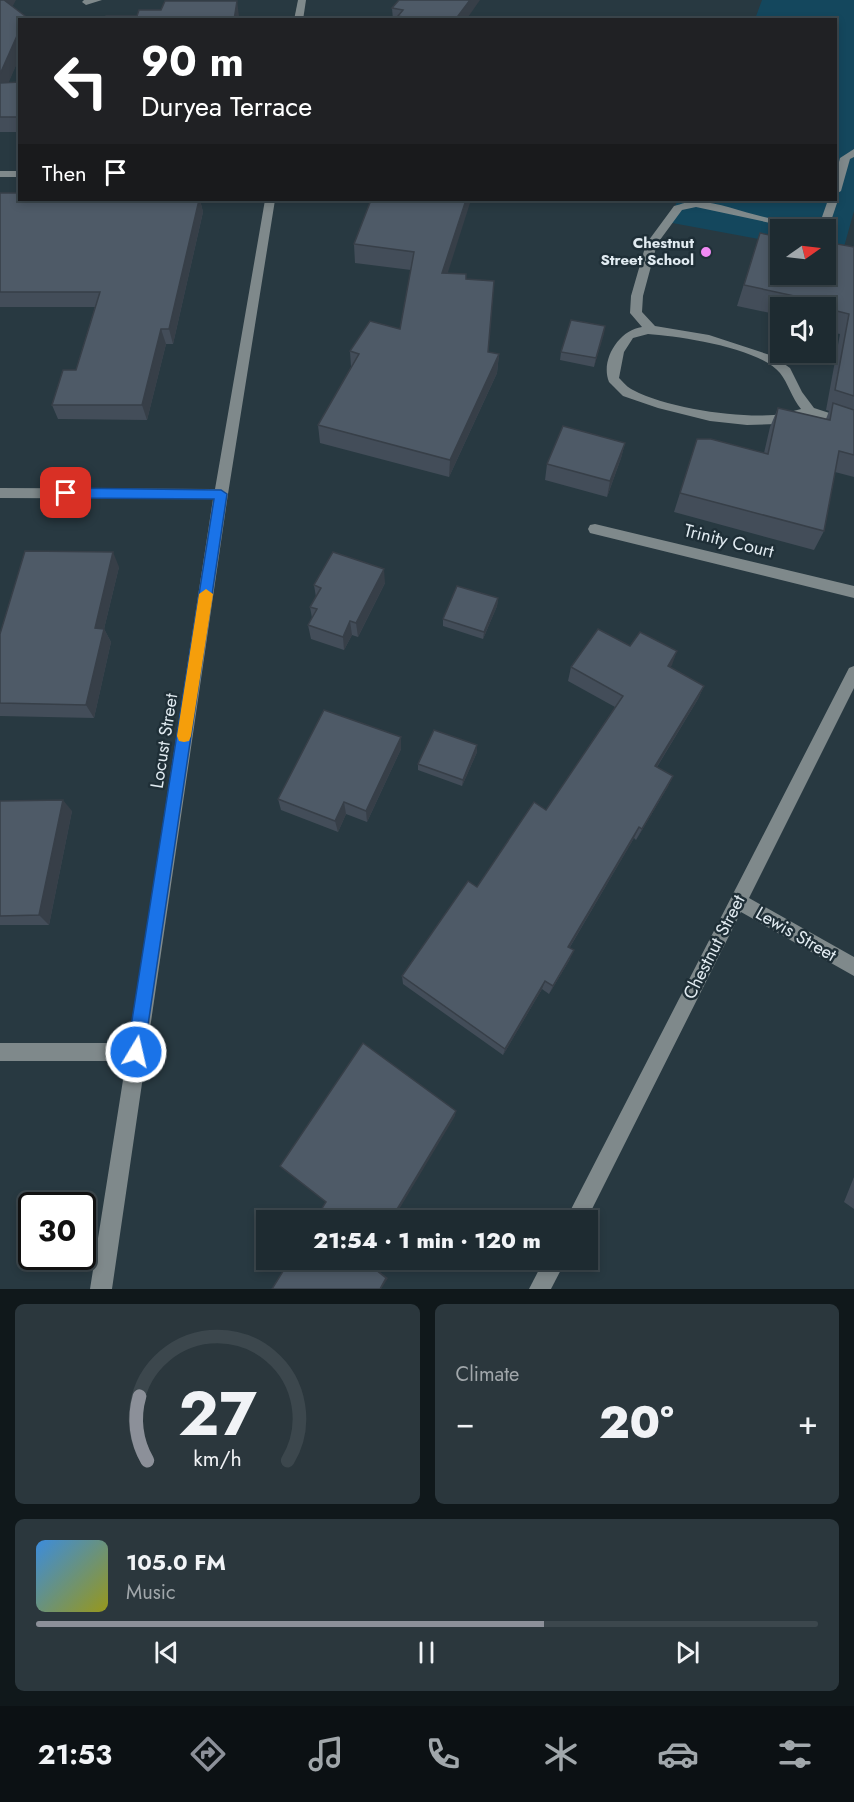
<!DOCTYPE html>
<meta charset="utf-8">
<style>
body{margin:0;font-family:Jost,sans-serif;background:#2b373d;color:#f1f3f6;height:100vh;display:flex;flex-direction:column;font-size:22px;white-space:nowrap}
*{box-sizing:border-box;margin:0}
p{font-size:20px;color:#a1a7ab}
.icon{flex:none;width:33px;height:33px;fill:none;stroke:currentColor;stroke-width:2;stroke-linecap:round;stroke-linejoin:round}
.map{position:relative;height:1289px;overflow:hidden}
.details{display:flex;flex-direction:column;gap:15px;padding:15px;background:#10181b;flex:1}
.details>*{flex:none}
.hud{position:absolute;left:18px;top:18px;width:819px;height:183px;border-radius:0px;box-shadow:0 3px 9px #0003,0 0 0 2px #3c474d;background:#202124;color:#fff;overflow:hidden}
.needle{width:39px;rotate:76deg}
.controls{position:absolute;left:770px;top:219px;display:grid;gap:12px}
.controls a{display:grid;place-items:center;width:66px;height:66px;border-radius:0px;background:#1e2b31;box-shadow:0 3px 9px #0003,0 0 0 2px #3c474d;font-size:30px}
.speed{position:absolute;left:18px;top:1192px;display:flex;gap:12px;font-size:30px;font-weight:700;text-align:center}
.speed>*{display:grid;place-content:center;width:78px;height:78px;border-radius:50%;background:#1e2b31;box-shadow:0 3px 9px #0003,0 0 0 2px #3c474d;line-height:1}
.speed .limit{border:3px solid #111;border-radius:9px;background:#fff;color:#111}
.pin{position:absolute;display:grid;place-items:center;width:51px;height:51px;color:#fff;margin:-26px;border-radius:12px;box-shadow:0 3px 9px #0006}
.me{position:absolute;width:66px;margin:-33px;rotate:9deg;stroke-linejoin:round;filter:drop-shadow(0 0 4px #0008)}
.turn{display:flex;align-items:center;gap:21px;height:126px;padding:0 24px;font-size:27px}
.turn .icon{width:78px;height:78px;stroke-width:2.5}
.turn b{display:block;font-size:42px;line-height:51px}
.then{display:flex;align-items:center;height:57px;padding:0 24px;background:#0003;gap:12px;font-size:22px}
.big{font-size:45px;font-weight:800;line-height:1.1}
.details .card{flex:1;display:flex;flex-direction:column;justify-content:center;gap:9px;min-width:0;padding:0 21px;border-radius:9px;background:#2b373d}
.details .dial{align-items:center;gap:0}
.dial svg{height:156px;overflow:visible;fill:none;stroke:#3c474d;stroke-width:7;stroke-linecap:round;text-anchor:middle}
.dial text{fill:#f1f3f6;stroke:none}
.song{display:flex;align-items:center;gap:18px}
.cover{width:72px;height:72px;border-radius:9px;background:linear-gradient(135deg,hsl(210 70% 55%),hsl(60 70% 35%))}
.played{height:6px;border-radius:3px;background:linear-gradient(90deg,#8c9099 65%,#3c474d 65%)}
.keys{display:flex;justify-content:space-around;direction:ltr}
.heat{display:flex;justify-content:space-between;align-items:center;font-size:33px;direction:ltr}
.details .tiles{flex:1;display:grid;gap:15px;grid-template-columns:1fr 1fr}
.card:last-child{grid-column:span 2}
.trip{position:absolute;left:256px;top:1210px;width:342px;height:60px;border-radius:0px;background:#1e2b31;box-shadow:0 3px 9px #0003,0 0 0 2px #3c474d;font-weight:800;line-height:60px;text-align:center}
.dock{display:flex;height:96px;justify-content:space-around;align-items:center;background:#0c1114;color:#a1a7ab}
.dock .icon{width:42px;height:42px}
.dock .active{color:#8c9099}
.dock b{font-size:27px;color:#f1f3f6}
.map>svg:first-child{display:block}
.green{fill:#14475d}
.lines{fill:none;stroke-linecap:round;stroke-linejoin:round}
.minor{fill:#7f898b;fill-rule:evenodd}
.wall{fill:#434d59}
.shaded-wall{fill:#373f48}
.building{fill:#4e5a67;stroke:#373f48;stroke-width:1.5}
.route{fill:#1a73e8;stroke:#114b97;stroke-width:1.5}
.slow{fill:#f59e0b}
.poi-dot{fill:#f18af4;stroke:#1f2f37;stroke-width:2}
.labels{text-anchor:middle;dominant-baseline:central;stroke-width:5;stroke-linejoin:round;paint-order:stroke}
.far-poi-label{font-size:15px;font-weight:bold;fill:#e1ebf1;stroke:#1f2f37;text-anchor:end}
.street-label{font-size:18px;fill:#e1ebf1;stroke:#1f2f37}
</style>
<div class="map">
<svg width="854" height="1289" viewBox="0 0 854 1289">
<rect width="100%" height="100%" fill="#283941"/>
<path class="green" d="M762 0H854V211L842 254 825 251V230H780V243L667 222 678 200H836V20L755 19Z"/>
<g class="lines">
<g class="minor">
<path d="M84 0H102L86 5 82 2Z"/>
<path d="M298 0H306L303 20H294Z"/>
<path d="M854 149V157L850 159 841 191 836 194V174L840 158Z"/>
<rect x="0" y="171" width="20" height="6"/>
<path d="M836 197 838 200 831 221 812 229 803 230 696 207 682 210 657 244 643 296 642 312 655 326 709 335 773 356 790 368 802 392 814 408 854 421V431L810 416 776 424 747 425 710 421 658 408 623 396 609 382C600 360 619 330 642 327L630 313 631 296 646 244 674 206C681 204 690 201 697 201 737 204 784 233 822 217L828 200H836ZM648 334C679 336 760 348 780 373 788 383 792 398 801 409 792 411 783 414 774 415 736 418 667 408 633 390 628 388 623 382 619 378L624 352 633 338Z"/>
<path d="M265 200H275L228 494 112 1289H90L126 1061H0V1043H129L213 499 0 498V488L215 489Z"/>
<path d="M595 524 854 586V598L590 533 588 529 590 525Z"/>
<path d="M854 666V688L749 898 854 957V976L741 912 586 1221H565L849 668Z"/>
<path d="M544 1260H566L551 1289H529Z"/>
</g>
</g>
<g class="wall">
<path d="M0 0 12 7 25 16 26 20H20V56L8 83 20 82V132H0Z"/>
<path d="M392 8 466 20H393Z"/>
<path d="M0 193 20 200H200L203 212 173 344H166L147 420 58 419 52 405 76 370 95 307H0Z"/>
<path d="M371 200 448 273 466 279 488 353 499 354 497 373 449 477 320 443 318 425 351 367 350 351 400 329 411 270 355 263 354 244Z"/>
<path d="M760 233 830 247 832 243 854 247V477L835 472 824 531 814 550 674 512 697 439 764 453 770 427 778 408 826 419 829 411 826 410 840 334 825 331V308H780V315L737 306Z"/>
<path d="M605 326 594 367 560 360 561 352Z"/>
<path d="M625 443 621 458 607 497 545 480 547 464Z"/>
<path d="M119 567 104 629 111 642 94 718 0 716V634Z"/>
<path d="M385 583 358 637 352 635 344 650 311 639 308 625 312 618 310 607 316 597 314 585Z"/>
<path d="M498 598 497 606 483 639 443 626V619Z"/>
<path d="M630 646 677 651 670 667 704 686 698 699 657 767 673 776 667 788 636 840 634 838 570 947V959L549 994 542 989 503 1055 403 984 402 976 546 810 615 707 568 681 571 667Z"/>
<path d="M401 737V749L367 822 346 814 338 832 281 810 278 799Z"/>
<path d="M477 752 462 786 418 770V764Z"/>
<path d="M0 801 72 811 49 925H0Z"/>
<path d="M854 1177V1209L844 1202Z"/>
</g>
<g class="shaded-wall">
<path d="M4 0H16L8 15Z"/>
<path d="M470 0H480L466 20H455Z"/>
<path d="M237 1 239 16 238 20H234Z"/>
<path d="M20 29V56L2 98 0 93V74Z"/>
<path d="M199 200H200L203 212 173 344 169 329Z"/>
<path d="M466 200H471L442 291V273Z"/>
<path d="M605 326 604 334 594 367 596 358Z"/>
<path d="M161 329 166 344 147 420 142 405Z"/>
<path d="M499 354 497 373 449 477 450 460Z"/>
<path d="M625 443 621 458 607 497 610 481Z"/>
<path d="M113 552 119 567 104 629 111 642 94 718 86 705 95 628Z"/>
<path d="M384 569 385 583 358 637 356 623Z"/>
<path d="M498 598 497 606 483 639 484 632Z"/>
<path d="M350 621 352 635 344 650 343 637Z"/>
<path d="M677 651 672 665 663 680 668 666Z"/>
<path d="M704 686 698 699 650 778 655 766Z"/>
<path d="M401 737V749L367 822 366 811Z"/>
<path d="M477 745V752L462 786 463 780Z"/>
<path d="M673 776 667 788 636 840 642 829Z"/>
<path d="M63 800 72 811 49 925 39 915Z"/>
<path d="M344 802 346 814 338 832 335 821Z"/>
<path d="M639 827 634 838 565 955 568 947Z"/>
<path d="M574 950 570 959 549 994 553 986Z"/>
<path d="M545 981 542 989 503 1055 505 1049Z"/>
<path d="M456 1111 455 1116 392 1221H390Z"/>
<path d="M366 1260H368L367 1262 388 1278 381 1289H380L365 1261Z"/>
</g>
<g class="building">
<path d="M0 0H4L25 16 24 20H20V29L0 74Z"/>
<path d="M399 0H470L455 20H418L398 16 403 10 392 8Z"/>
<path d="M165 1H237L234 20H105L106 16H137L139 10H161Z"/>
<path d="M20 82V117H0V83Z"/>
<path d="M0 193H20V200H199L169 329H161L142 405H52L63 370H76L100 292H0Z"/>
<path d="M371 200H466L442 273 466 274V279L494 281 488 352 499 354 450 460 318 425 359 354 350 351 370 321 400 329 414 252 354 244Z"/>
<path d="M760 233 780 237V274H825V246L831 248 832 243 854 247V396L835 390 849 314 825 308 803 304 804 298 744 285Z"/>
<path d="M571 320 605 326 596 358 561 352Z"/>
<path d="M833 403 854 410V455L839 451 824 531 680 493 697 439H711L768 454 778 408 830 420Z"/>
<path d="M563 426 625 443 610 481 547 464Z"/>
<path d="M25 551 113 552 95 628 104 629 86 705 0 703V634Z"/>
<path d="M333 552 384 569 356 623 350 621 343 637 308 625 317 609 310 607 321 588 314 585Z"/>
<path d="M457 586 498 598 484 632 443 619Z"/>
<path d="M598 629 630 646 640 632 677 651 668 666 704 686 655 766 673 776 642 829 639 827 568 947 574 950 553 986 545 981 505 1049 402 976 468 881 477 887 534 802 546 810 623 696 571 667Z"/>
<path d="M324 710 401 737 366 811 344 802 335 821 278 799Z"/>
<path d="M434 730 477 745 463 780 418 764Z"/>
<path d="M63 800 39 915 0 916V801Z"/>
<path d="M363 1043 456 1111 390 1221H314L326 1202 280 1166Z"/>
<path d="M290 1260H366L365 1261 386 1278 380 1289H272Z"/>
</g>
<path class="route" d="M66 488 221 490 227 494 144 1052 142 1058 136 1060 129 1058 127 1052 214 499 66 498 60 493Z"/>
<path class="slow" d="M206 589 213 594 191 736 189 741 184 742 179 741 177 736 199 594Z"/>
<circle class="poi-dot" cx="706" cy="252" r="6"/>
<g class="labels">
<g class="far-poi-label">
<text x="694" y="243">Chestnut<tspan x="694" dy="17">Street School</tspan></text>
</g>
<g class="street-label">
<text transform="translate(729 541) rotate(14)">Trinity Court</text>
<text transform="translate(164 741) rotate(-81)">Locust Street</text>
<text transform="translate(796 934) rotate(30)">Lewis Street</text>
<text transform="translate(714 947) rotate(-63)">Chestnut Street</text>
</g>
</g>
</svg>
<div class="controls">
<a><svg class="needle" viewBox="-14 -14 28 28"><path d="M0-13l5 13h-10z" fill="#e53935"/><path d="M0 13l5-13h-10z" fill="#a1a7ab"/></svg></a>
<a><svg class="icon" aria-label="sound" viewBox="0 0 24 24"><path d="M4 9h4l5-4v14l-5-4H4zM17 9q2 3 0 6"/></svg></a>
</div>
<div class="speed"><div class="limit">30</div></div>
<div class="pin" style="left:66px;top:493px;background:#d93025"><svg class="icon" aria-label="arrive" viewBox="0 0 24 24"><path d="M6 21V4h12l-3 4 3 4H6"/></svg></div>
<svg class="me" style="left:136px;top:1052px" viewBox="-20 -20 40 40"><circle r="17" fill="#1a73e8" stroke="#fff" stroke-width="3"/><path d="M0-11L8 9 0 5-8 9z" fill="#fff"/></svg>
<div class="trip">21:54 · 1 min · 120 m</div>
<div class="hud">
<div class="turn"><svg class="icon" aria-label="left" viewBox="0 0 24 24"><path d="M17 20v-9H6M10 6l-5 5 5 5"/></svg><div><b>90 m</b>Duryea Terrace</div></div>
<div class="then">Then<svg class="icon" aria-label="arrive" viewBox="0 0 24 24"><path d="M6 21V4h12l-3 4 3 4H6"/></svg></div>
</div>
</div>
<section class="details">
<div class="tiles">
<div class="card dial"><svg viewBox="0 0 100 80">
<path d="M14 69A42 42 0 1 1 86 69"/>
<path d="M14 69A42 42 0 0 1 10 36" stroke="#8c9099"/>
<text x="50" y="56" font-size="32" font-weight="700">27</text>
<text x="50" y="72" font-size="11">km/h</text>
</svg></div>
<div class="card"><p>Climate</p>
<div class="heat"><a>−</a><b class="big">20°</b><a>+</a></div>
</div>
<div class="card">
<div class="song"><i class="cover"></i><div><b>105.0 FM</b><p>Music</p></div></div>
<div class="played"></div>
<div class="keys"><svg class="icon" aria-label="previous" viewBox="0 0 24 24"><path d="M18 5L8 12l10 7zM5 5v14"/></svg><svg class="icon" aria-label="pause" viewBox="0 0 24 24"><path d="M8 5v14M16 5v14"/></svg><svg class="icon" aria-label="next" viewBox="0 0 24 24"><path d="M6 5l10 7-10 7zM19 5v14"/></svg></div>
</div>
</div>
</section>
<nav class="dock">
<b>21:53</b>
<svg class="icon active" aria-label="directions" viewBox="0 0 24 24"><path d="M12 3l9 9-9 9-9-9zM9 14v-3h6M13 9l2 2-2 2"/></svg>
<svg class="icon" aria-label="music" viewBox="0 0 24 24"><path d="M9 18V5l10-2v13"/><circle cx="6" cy="18" r="3"/><circle cx="16" cy="16" r="3"/></svg>
<svg class="icon" aria-label="phone" viewBox="0 0 24 24"><path d="M5 4h4l2 5-3 2q2 4 5 5l2-3 5 2v4C11 20 4 13 5 4z"/></svg>
<svg class="icon" aria-label="climate" viewBox="0 0 24 24"><path d="M12 3v18M4 7l16 10M4 17L20 7"/></svg>
<svg class="icon" aria-label="car" viewBox="0 0 24 24"><path d="M5 17H2v-5l4-1 3-4h7l3 4 3 1v5h-3M9 17h6M6 11h13"/><circle cx="7" cy="17" r="2"/><circle cx="17" cy="17" r="2"/></svg>
<svg class="icon" aria-label="filters" viewBox="0 0 24 24"><path d="M4 7h16M4 17h16"/><circle cx="9" cy="7" r="2"/><circle cx="15" cy="17" r="2"/></svg>
</nav>
